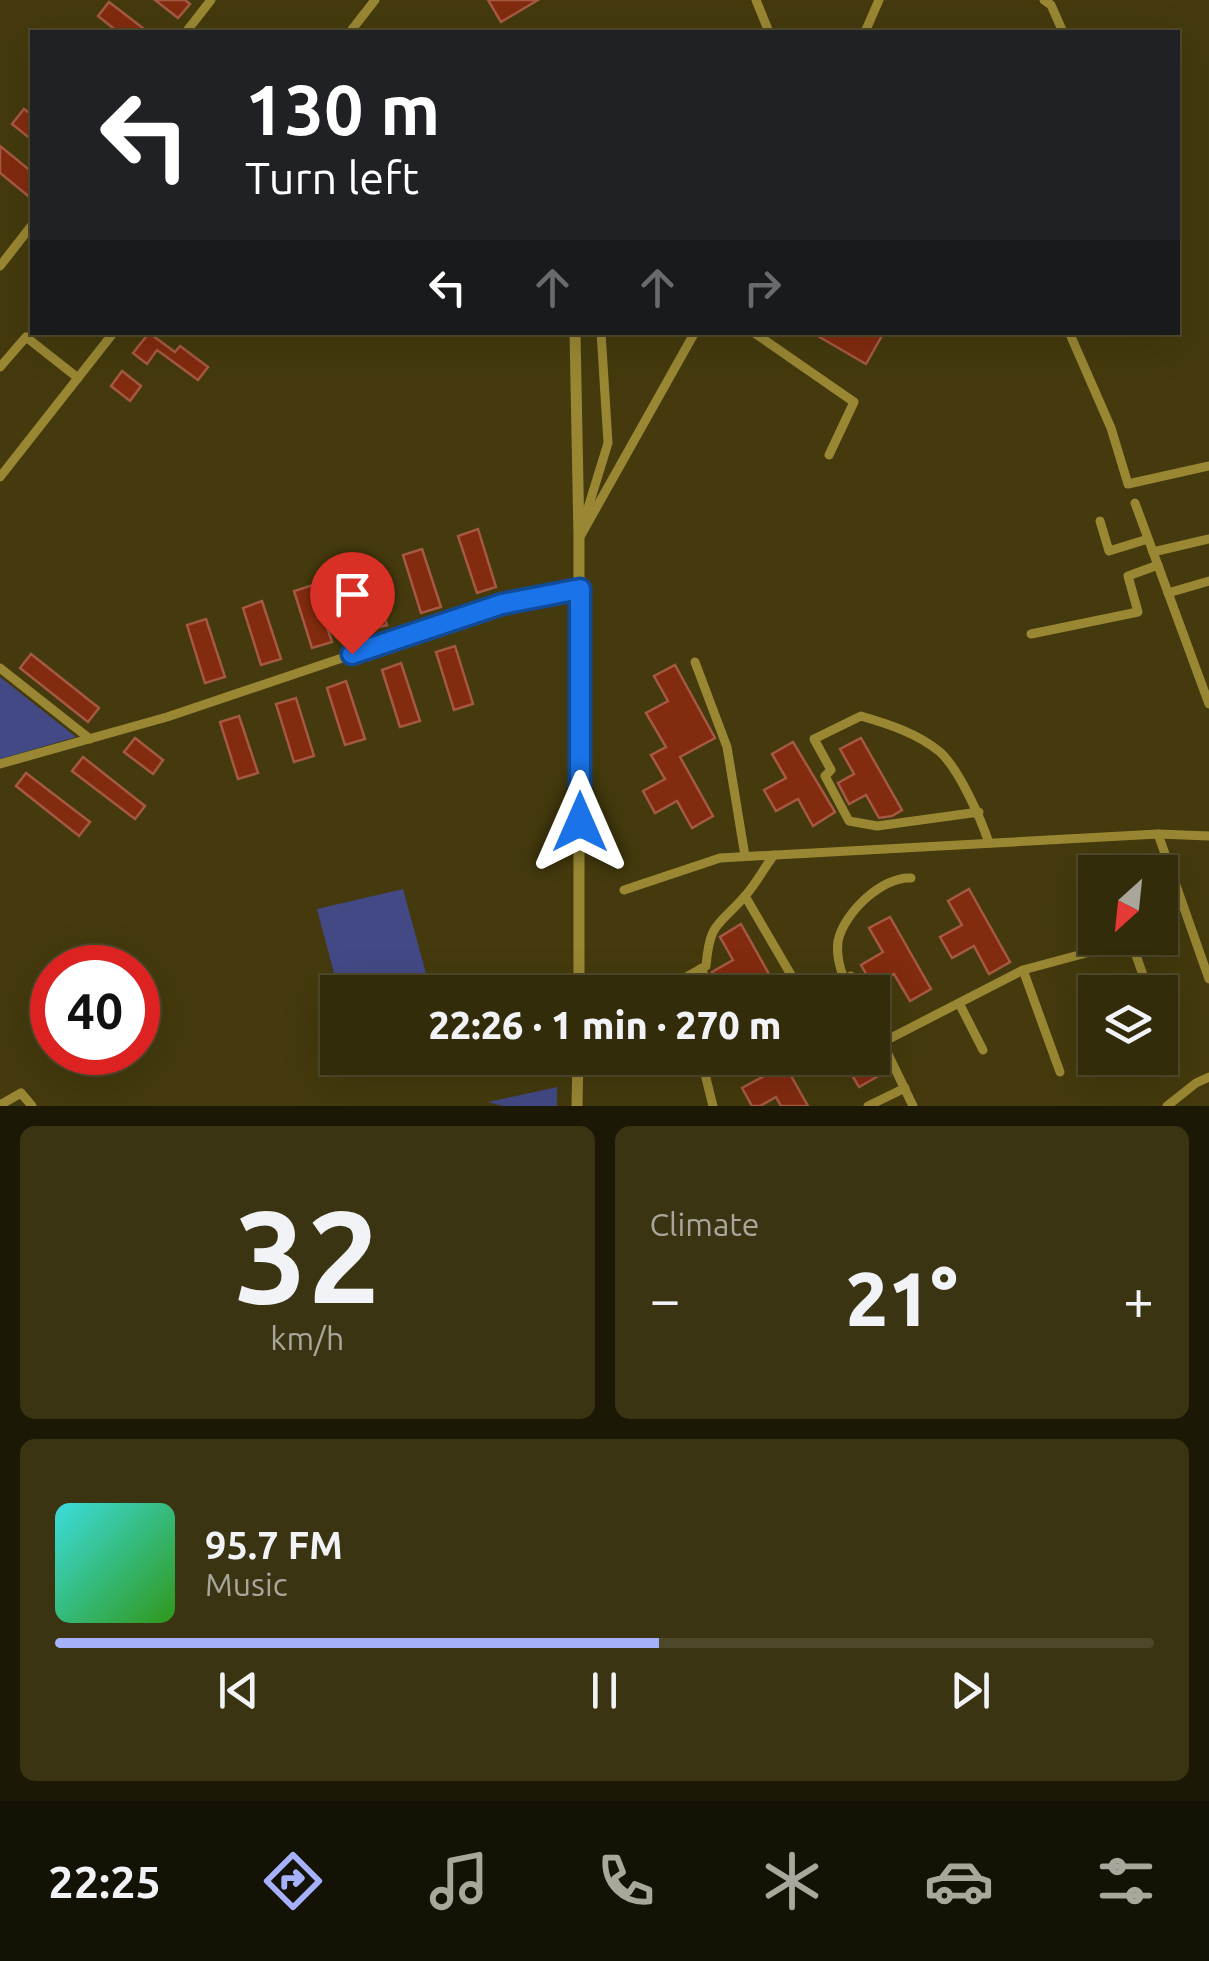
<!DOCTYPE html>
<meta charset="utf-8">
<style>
body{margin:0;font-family:Ubuntu,sans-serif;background:#3b3413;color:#f1f3f6;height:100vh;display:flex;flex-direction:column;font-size:38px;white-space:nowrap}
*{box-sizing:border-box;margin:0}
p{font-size:32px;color:#a9a79c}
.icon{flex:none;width:55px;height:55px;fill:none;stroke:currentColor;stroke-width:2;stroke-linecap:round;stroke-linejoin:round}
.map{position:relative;height:1106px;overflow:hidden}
.panel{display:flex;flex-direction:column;gap:20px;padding:20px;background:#1c1806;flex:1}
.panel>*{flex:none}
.guide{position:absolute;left:30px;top:30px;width:1150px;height:305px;border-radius:0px;box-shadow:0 10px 40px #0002,0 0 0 2px #4e482b;background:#202124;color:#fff;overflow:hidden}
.needle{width:65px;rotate:207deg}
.buttons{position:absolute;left:1078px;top:855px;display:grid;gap:20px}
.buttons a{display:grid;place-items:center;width:100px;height:100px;border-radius:0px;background:#332c0a;box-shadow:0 10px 40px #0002,0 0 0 2px #4e482b;font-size:50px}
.speed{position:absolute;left:30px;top:945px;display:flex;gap:20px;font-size:50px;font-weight:700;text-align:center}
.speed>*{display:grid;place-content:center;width:130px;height:130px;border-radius:50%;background:#332c0a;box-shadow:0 10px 40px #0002,0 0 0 2px #4e482b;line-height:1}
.speed .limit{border:15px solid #d22;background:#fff;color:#111}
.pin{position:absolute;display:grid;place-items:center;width:85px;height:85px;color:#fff;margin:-102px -42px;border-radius:50% 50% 50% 0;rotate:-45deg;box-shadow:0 0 10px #0007}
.pin .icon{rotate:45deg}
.me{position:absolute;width:110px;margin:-55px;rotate:0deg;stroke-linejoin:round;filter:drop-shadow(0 0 8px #0008)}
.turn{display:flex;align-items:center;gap:35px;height:210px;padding:0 50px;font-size:45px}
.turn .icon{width:130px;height:130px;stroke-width:2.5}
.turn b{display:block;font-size:70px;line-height:85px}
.lanes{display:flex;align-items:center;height:95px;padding:0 50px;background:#0003;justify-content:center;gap:50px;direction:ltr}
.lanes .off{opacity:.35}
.big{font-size:75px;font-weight:800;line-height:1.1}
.panel .widget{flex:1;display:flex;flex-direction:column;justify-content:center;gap:15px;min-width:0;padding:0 35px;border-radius:15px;background:#3b3413}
.panel .dial{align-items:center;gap:0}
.dial b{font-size:130px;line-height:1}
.song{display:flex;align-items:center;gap:30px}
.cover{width:120px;height:120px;border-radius:15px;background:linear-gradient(135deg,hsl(180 70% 55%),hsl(110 70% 35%))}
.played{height:10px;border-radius:5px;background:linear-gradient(90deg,#a6b1fc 55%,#4e482b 55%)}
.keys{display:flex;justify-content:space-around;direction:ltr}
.heat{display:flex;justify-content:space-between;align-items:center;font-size:55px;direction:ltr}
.panel .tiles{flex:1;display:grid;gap:20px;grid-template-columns:1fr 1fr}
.widget:last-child{grid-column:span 2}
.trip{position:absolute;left:320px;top:975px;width:570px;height:100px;border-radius:0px;background:#332c0a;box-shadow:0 10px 40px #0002,0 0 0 2px #4e482b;font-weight:800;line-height:100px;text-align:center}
.dock{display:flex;height:160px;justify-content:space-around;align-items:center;background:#141204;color:#a9a79c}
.dock .icon{width:70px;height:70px}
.dock .selected{color:#a6b1fc}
.dock b{font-size:45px;color:#f1f3f6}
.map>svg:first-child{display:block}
.green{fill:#434985}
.building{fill:#822b0e;stroke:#a55943;stroke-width:2.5}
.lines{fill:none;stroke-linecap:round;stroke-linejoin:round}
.minor{stroke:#998733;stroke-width:9}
.tertiary{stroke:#998733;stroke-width:11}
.route-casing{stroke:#114b97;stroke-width:25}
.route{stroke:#1a73e8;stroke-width:18}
</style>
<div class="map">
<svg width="1209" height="1106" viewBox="0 0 1209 1106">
<rect width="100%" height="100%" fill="#443a0d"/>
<g class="green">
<path d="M0 677 76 737 0 759Z"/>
<path d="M403 889 431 992H339L317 909Z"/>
<path d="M557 1087V1106H503L488 1102Z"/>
</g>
<g class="building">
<path d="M155 0H185L190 4 178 18Z"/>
<path d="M488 0H538L501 22Z"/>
<path d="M109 2 148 32H118L98 16Z"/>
<path d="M24 109 32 115V140L12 124Z"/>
<path d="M0 146 32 172V199L0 173Z"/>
<path d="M811 332H884L866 364Z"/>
<path d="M149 333 175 352 180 346 208 367 198 380 157 350 147 364 133 353Z"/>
<path d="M122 371 141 386 130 401 111 386Z"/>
<path d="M478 529 496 587 477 593 458 536Z"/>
<path d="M422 549 441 607 421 613 403 555Z"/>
<path d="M368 567 387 625 367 630 349 573Z"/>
<path d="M313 585 332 642 312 648 294 591Z"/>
<path d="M262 601 281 659 261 665 243 608Z"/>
<path d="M206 619 225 677 205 683 187 625Z"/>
<path d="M455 646 473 704 454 710 436 652Z"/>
<path d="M31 654 99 708 88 722 20 668Z"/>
<path d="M401 663 420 721 400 727 382 670Z"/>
<path d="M675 665 715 738 680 757 713 816 692 828 677 801 655 813 643 791 665 779 651 755 666 747 646 713 668 701 654 676Z"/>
<path d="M346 681 365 739 345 745 327 688Z"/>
<path d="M296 698 314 756 294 762 276 704Z"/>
<path d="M239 716 258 773 238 779 220 722Z"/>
<path d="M135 738 163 760 153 774 124 752Z"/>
<path d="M861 738 902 810 892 816 879 818 866 795 849 804 838 783 854 774 840 749Z"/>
<path d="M793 742 835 812 813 826 798 799 776 811 764 790 786 778 772 754Z"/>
<path d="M83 757 145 806 135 819 72 771Z"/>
<path d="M26 773 90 822 79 836 16 786Z"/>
<path d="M969 889 1010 962 989 974 974 946 952 958 940 937 962 925 948 901Z"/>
<path d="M890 917 931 989 910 1001 894 974 873 986 861 965 883 952 869 928Z"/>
<path d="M741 924 779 992H752L745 981 724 992 712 972 733 960 720 937Z"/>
<path d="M754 1058H781L808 1106H781L776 1097 760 1106H752L742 1088 764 1076Z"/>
<path d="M814 1058H870L880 1075 859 1087 843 1060 822 1072Z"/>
</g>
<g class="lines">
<g class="minor">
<path d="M756 0 769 32"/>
<path d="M1044 0 1051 5 1063 32"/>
<path d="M186 32 211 0"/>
<path d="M350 32 375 0"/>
<path d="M865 32 879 0"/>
<path d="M0 266 32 225"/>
<path d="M753 332 854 402 829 455"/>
<path d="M1069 332 1111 428 1128 484 1209 466"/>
<path d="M0 367 26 337 78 378"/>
<path d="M0 477 114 332"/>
<path d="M1135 503 1209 704"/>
<path d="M584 521 608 443 601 332"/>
<path d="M1100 521 1109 551 1148 539"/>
<path d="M581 535 695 332"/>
<path d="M1153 552 1209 539"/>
<path d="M1168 593 1209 581"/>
<path d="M1031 634 1138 612 1128 576 1158 565"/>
<path d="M695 662 727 747 745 856"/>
<path d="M0 668 90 739"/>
<path d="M0 764 167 717 502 604 580 589"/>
<path d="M979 812 877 826 849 821 825 776 831 770 814 739 861 716C888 724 917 733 940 752 959 769 981 819 989 843"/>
<path d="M1158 834 1209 979"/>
<path d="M624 890 720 858 1158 834 1209 836"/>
<path d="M745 896 801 992"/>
<path d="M700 969 716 992"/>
<path d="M1023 970 1060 1072"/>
<path d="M844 980 851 976 859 992"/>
<path d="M660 992 706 966C710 921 718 927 745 896 756 884 764 868 774 855"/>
<path d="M818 992 844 980C840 967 836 955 838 941 844 913 882 876 911 878"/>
<path d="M959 1003 983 1050"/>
<path d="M872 1021 913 1106"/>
<path d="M1160 1025 1172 1059"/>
<path d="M883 1042 1023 970 1131 941 1149 992"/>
<path d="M701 1058 713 1106"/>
<path d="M0 1105 21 1093 32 1106"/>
<path d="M868 1106 905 1088"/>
<path d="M1167 1106 1196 1083 1209 1077"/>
</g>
<g class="tertiary">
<path d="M575 332 579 537V992"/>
<path d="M577 1106 578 1058"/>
</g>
</g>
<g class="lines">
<defs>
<path id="route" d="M352 654 502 604 580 589V822"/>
</defs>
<use href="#route" class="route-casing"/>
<use href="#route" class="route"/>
</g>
</svg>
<div class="buttons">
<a><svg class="needle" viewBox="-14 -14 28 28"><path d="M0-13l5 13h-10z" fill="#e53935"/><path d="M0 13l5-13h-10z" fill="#a9a79c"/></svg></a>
<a><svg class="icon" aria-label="layers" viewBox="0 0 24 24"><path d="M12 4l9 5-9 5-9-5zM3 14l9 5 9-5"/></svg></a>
</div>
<div class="speed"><div class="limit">40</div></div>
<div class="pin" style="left:352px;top:654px;background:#d93025"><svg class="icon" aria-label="arrive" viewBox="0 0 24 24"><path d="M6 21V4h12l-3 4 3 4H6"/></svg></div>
<svg class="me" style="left:580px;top:822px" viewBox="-20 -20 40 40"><path d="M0-17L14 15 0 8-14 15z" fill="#1a73e8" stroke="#fff" stroke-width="4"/></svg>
<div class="trip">22:26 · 1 min · 270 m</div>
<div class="guide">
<div class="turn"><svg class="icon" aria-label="left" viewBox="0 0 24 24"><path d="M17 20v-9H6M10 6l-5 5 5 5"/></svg><div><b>130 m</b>Turn left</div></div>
<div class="lanes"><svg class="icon" aria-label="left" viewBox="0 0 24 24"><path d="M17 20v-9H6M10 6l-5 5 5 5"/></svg><svg class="icon off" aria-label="ahead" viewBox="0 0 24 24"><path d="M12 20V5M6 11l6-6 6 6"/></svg><svg class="icon off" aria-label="ahead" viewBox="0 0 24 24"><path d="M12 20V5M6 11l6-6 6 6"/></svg><svg class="icon off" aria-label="right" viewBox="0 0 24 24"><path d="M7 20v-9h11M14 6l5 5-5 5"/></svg></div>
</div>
</div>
<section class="panel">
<div class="tiles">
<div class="widget dial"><b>32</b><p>km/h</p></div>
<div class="widget"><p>Climate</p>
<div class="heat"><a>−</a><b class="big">21°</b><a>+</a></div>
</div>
<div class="widget">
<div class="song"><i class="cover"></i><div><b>95.7 FM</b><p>Music</p></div></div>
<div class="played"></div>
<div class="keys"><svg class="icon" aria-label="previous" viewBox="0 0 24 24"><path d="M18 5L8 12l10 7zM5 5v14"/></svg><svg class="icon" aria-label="pause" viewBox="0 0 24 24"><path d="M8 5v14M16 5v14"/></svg><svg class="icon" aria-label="next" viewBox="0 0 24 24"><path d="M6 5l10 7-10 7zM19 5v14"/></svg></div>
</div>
</div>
</section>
<nav class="dock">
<b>22:25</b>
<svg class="icon selected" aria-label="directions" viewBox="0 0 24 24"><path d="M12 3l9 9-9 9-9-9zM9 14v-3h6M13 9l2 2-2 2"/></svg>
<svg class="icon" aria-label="music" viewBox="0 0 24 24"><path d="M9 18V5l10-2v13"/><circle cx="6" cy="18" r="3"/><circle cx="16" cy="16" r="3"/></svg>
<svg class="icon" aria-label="phone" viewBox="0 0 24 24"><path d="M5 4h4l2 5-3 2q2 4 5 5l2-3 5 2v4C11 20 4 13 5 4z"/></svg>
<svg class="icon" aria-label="climate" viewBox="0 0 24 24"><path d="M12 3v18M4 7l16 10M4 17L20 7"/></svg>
<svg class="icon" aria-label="car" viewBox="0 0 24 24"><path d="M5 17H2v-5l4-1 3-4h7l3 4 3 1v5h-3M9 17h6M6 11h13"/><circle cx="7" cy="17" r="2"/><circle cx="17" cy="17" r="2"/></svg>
<svg class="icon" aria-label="filters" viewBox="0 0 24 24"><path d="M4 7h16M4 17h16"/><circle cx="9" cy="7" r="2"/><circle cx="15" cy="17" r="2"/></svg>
</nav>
